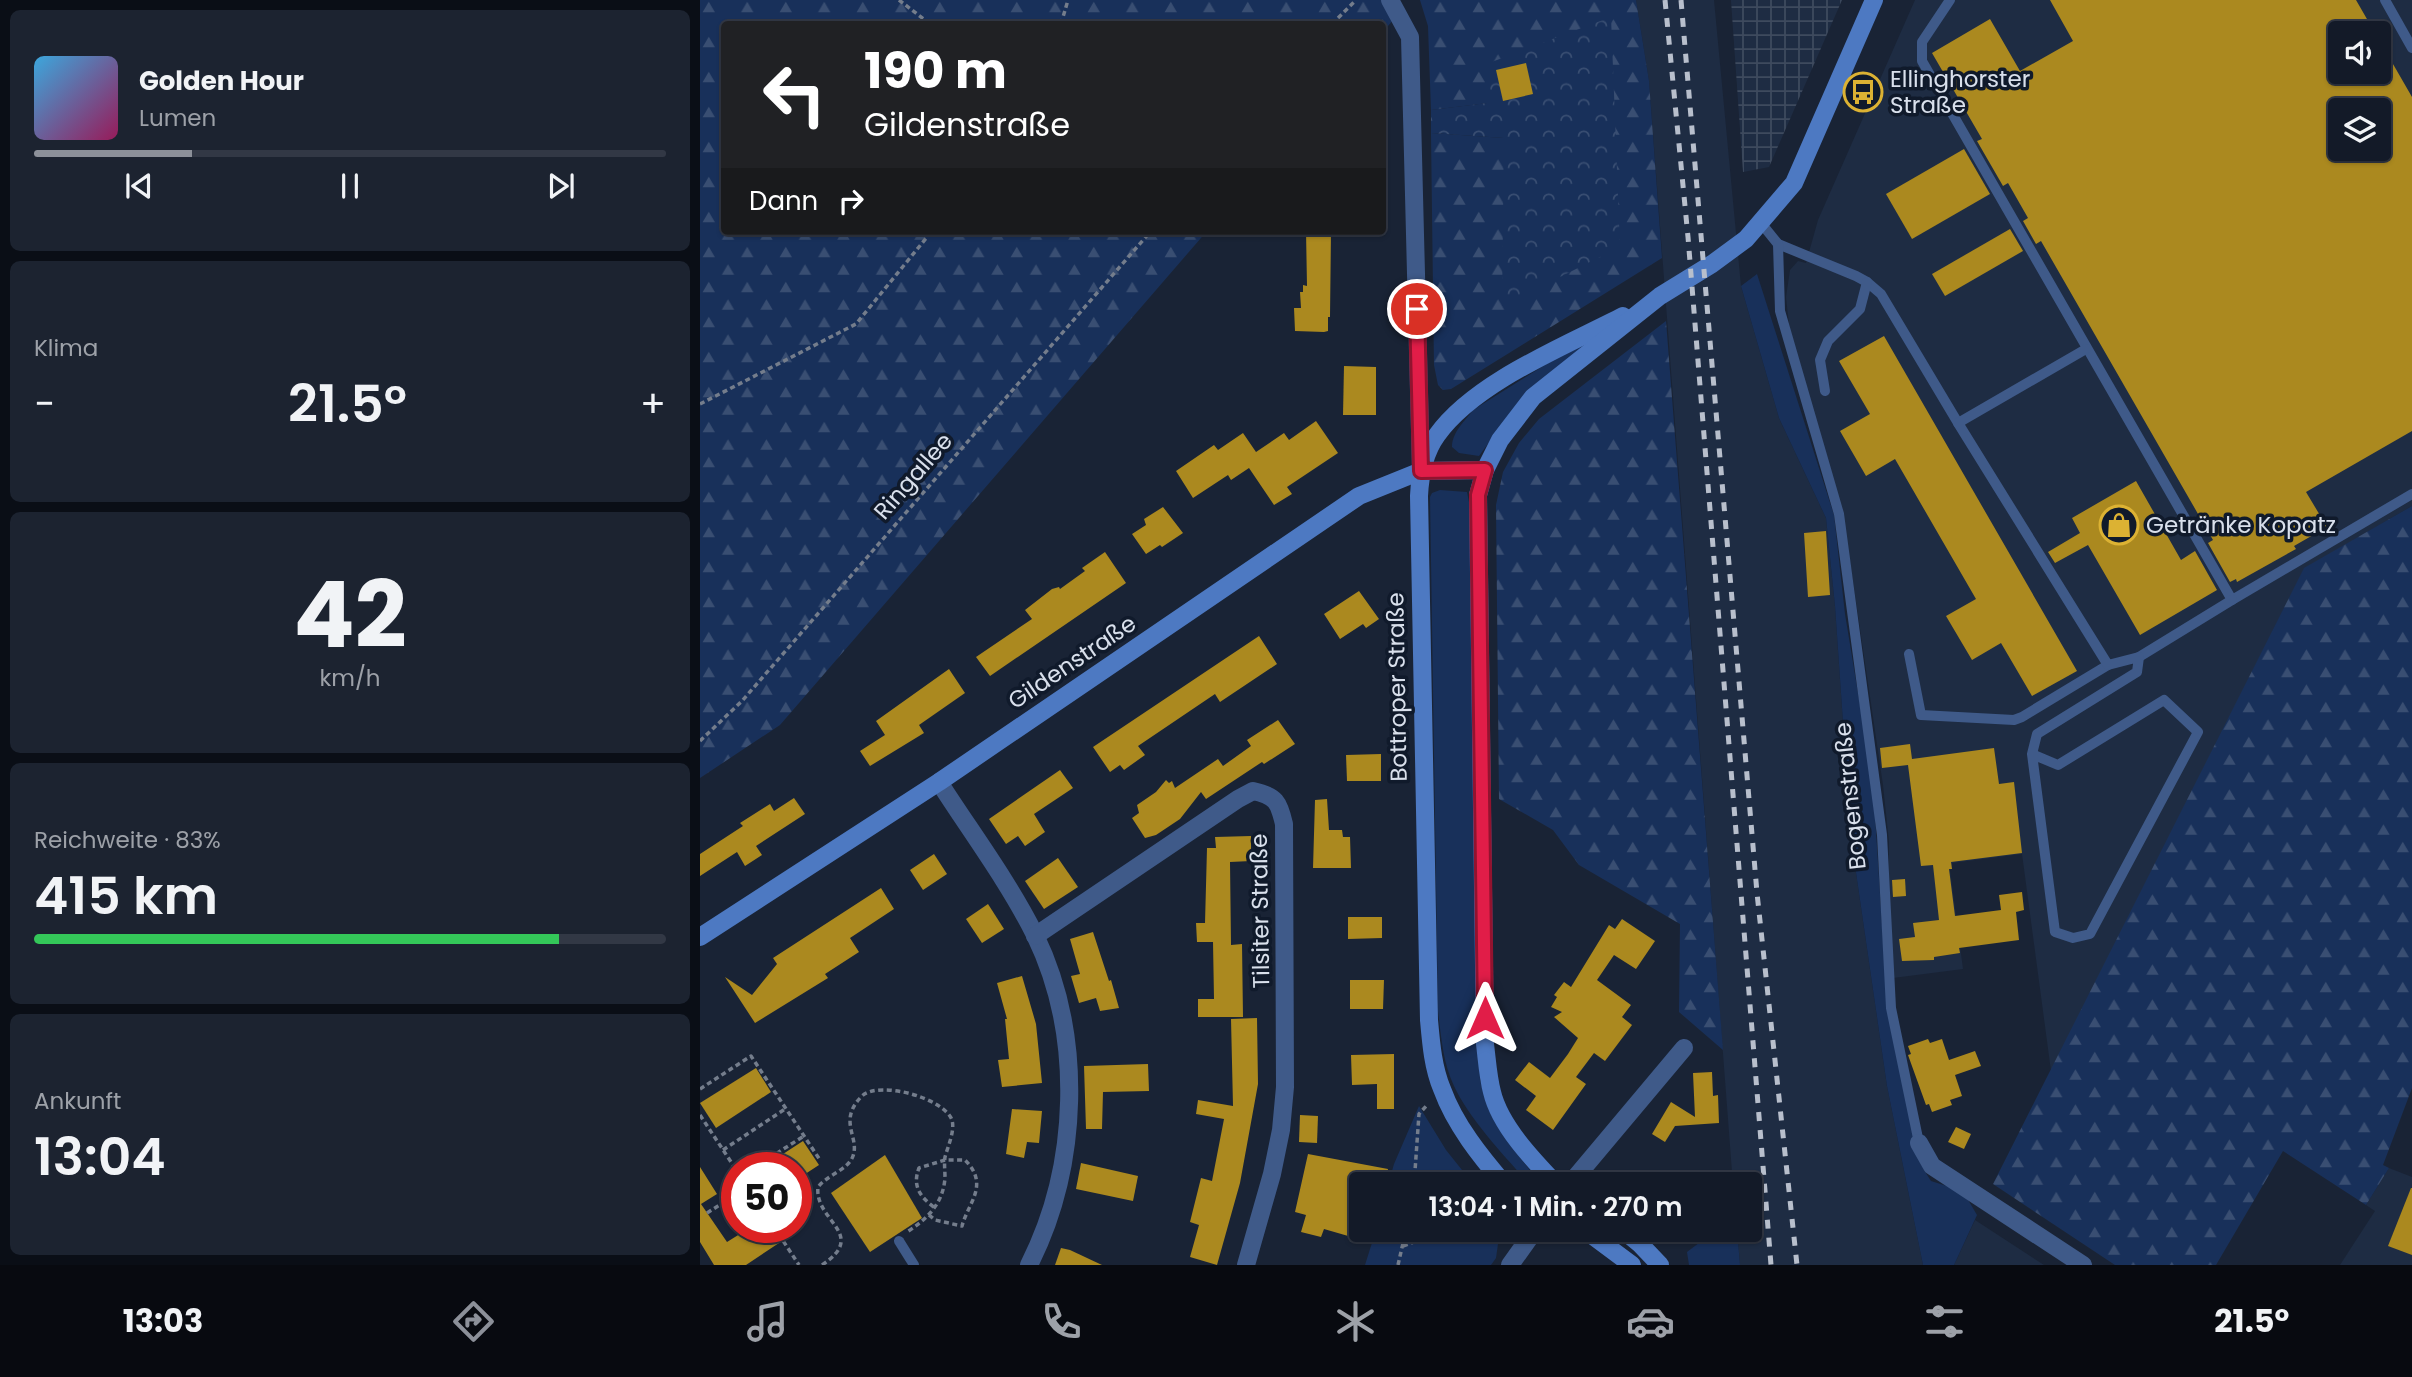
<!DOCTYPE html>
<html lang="de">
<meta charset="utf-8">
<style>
body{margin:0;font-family:Poppins,sans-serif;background:#1c2330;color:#f1f3f6;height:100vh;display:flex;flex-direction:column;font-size:26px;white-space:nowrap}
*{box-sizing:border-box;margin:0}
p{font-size:23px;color:#9da1a8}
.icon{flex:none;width:38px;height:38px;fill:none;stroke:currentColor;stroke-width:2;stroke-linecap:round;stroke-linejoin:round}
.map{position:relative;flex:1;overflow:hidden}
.side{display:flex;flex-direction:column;gap:10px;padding:10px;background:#0a0e16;width:700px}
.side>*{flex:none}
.top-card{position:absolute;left:21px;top:21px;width:665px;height:214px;border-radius:7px;box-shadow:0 2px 5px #0004,0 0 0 2px #323845;background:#202124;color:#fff;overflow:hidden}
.fabs{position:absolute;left:1628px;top:21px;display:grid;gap:14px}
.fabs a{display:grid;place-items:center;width:63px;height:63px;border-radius:7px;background:#131a28;box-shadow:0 2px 5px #0004,0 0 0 2px #323845;font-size:35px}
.speed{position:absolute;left:21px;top:1152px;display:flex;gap:14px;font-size:35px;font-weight:700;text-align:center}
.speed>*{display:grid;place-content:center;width:91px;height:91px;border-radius:50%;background:#131a28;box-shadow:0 2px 5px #0004,0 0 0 2px #323845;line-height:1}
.speed .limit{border:10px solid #d22;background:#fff;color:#111}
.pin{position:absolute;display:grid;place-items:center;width:60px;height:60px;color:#fff;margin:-30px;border:4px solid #fff;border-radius:50%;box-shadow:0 2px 7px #0007}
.me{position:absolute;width:77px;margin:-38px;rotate:0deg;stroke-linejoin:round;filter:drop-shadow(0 0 5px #0008)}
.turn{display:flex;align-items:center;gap:24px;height:147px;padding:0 28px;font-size:32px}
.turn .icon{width:91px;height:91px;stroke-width:2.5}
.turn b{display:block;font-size:49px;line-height:60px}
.then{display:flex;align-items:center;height:66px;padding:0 28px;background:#0003;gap:14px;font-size:26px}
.big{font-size:52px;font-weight:600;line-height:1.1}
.side .widget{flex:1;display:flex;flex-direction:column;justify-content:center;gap:10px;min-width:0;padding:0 24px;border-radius:10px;background:#1c2330}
.side .dial{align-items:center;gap:0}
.dial b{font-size:91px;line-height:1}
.song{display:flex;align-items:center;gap:21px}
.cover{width:84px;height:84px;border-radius:10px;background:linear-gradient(135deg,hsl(200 70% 55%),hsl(330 70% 35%))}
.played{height:7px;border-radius:4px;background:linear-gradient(90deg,#8c9099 25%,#323845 25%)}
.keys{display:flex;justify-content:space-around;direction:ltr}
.heat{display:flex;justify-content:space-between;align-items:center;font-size:38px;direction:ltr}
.charge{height:10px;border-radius:5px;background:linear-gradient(90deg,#34c759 83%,#323845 0)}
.trip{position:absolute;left:649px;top:1172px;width:413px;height:70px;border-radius:7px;background:#131a28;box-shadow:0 2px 5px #0004,0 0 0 2px #323845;font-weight:600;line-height:70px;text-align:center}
.dock{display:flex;height:112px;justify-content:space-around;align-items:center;background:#080a10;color:#9da1a8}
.dock .icon{width:49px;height:49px}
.dock .current{color:#8c9099}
.dock b{font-size:32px;color:#f1f3f6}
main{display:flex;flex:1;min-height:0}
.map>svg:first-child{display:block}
.built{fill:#1e2c43;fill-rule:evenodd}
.industrial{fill:url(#industrial-grid)}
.grass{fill:#18305a}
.forest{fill:url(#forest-firs)}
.park{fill:url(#park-crowns)}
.building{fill:#ab891f;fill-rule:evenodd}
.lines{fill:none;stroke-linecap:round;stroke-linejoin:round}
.path{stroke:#747d8c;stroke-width:3.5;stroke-dasharray:5 3.5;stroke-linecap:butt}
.lane{stroke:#3f5a89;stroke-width:10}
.street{stroke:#3f5a89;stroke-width:18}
.secondary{stroke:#4d79c2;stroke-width:18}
.rail{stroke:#b8bfcc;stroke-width:5;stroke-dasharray:9 9;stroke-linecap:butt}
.route-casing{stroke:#92132f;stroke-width:18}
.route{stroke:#e11d48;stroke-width:12}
.labels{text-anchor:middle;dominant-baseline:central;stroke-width:7;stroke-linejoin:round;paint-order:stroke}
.poi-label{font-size:23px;fill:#d9e0ec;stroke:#101a2b;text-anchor:start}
.street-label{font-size:23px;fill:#d9e0ec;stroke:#101a2b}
</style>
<main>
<section class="side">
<div class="widget">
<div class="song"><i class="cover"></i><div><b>Golden Hour</b><p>Lumen</p></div></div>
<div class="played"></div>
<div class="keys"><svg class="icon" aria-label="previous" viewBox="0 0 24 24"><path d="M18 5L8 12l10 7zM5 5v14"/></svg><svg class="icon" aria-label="pause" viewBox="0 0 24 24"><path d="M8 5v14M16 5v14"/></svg><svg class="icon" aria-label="next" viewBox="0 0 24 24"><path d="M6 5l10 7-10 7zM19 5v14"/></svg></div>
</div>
<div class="widget"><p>Klima</p>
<div class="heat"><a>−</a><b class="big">21.5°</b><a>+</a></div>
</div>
<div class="widget dial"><b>42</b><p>km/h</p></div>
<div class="widget"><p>Reichweite · 83%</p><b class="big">415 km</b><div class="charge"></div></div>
<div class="widget"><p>Ankunft</p><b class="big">13:04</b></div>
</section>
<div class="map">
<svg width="1712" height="1265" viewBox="0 0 1712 1265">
<defs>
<pattern id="industrial-grid" width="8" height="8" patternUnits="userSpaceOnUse" patternTransform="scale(1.75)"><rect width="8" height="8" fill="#1e2c43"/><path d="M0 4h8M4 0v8" fill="none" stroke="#3e4a5e"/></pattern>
<pattern id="forest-firs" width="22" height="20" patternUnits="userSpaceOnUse" patternTransform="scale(1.75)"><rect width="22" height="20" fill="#18305a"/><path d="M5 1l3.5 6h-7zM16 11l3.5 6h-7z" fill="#394e72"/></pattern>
<pattern id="park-crowns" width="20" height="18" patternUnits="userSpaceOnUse" patternTransform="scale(1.75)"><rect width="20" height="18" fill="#18305a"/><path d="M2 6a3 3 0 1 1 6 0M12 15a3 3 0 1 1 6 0" fill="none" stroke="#394e72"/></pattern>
</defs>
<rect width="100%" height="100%" fill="#192335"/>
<g class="built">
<path d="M936 0H1014L1041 286 1079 418 1126 518 1135 606 1151 838 1187 1086 1223 1265H1040L1037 1230H1050V1185H1033L949 81Z"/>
<path d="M1215 0H1712V506L1604 569 1351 1071 1322 854 1252 863V869L1250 870 1263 969 1193 978 1188 906 1189 842 1183 785 1150 561 1089 325 1086 297 1090 270 1098 261 1106 263 1118 220ZM1640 33H1678V72H1640ZM1640 110H1678V149H1640Z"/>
<path d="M1689 1168 1712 1177V1265H1640L1675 1211 1666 1205Z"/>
<path d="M1275 1220 1344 1265H1254Z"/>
</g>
<path class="industrial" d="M1031 0H1142L1069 167 1043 172Z"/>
<g class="grass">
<path d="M1057 274 1134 515 1145 614 1173 784 1186 988 1216 1142 1224 1170 1231 1181 1253 1188 1267 1198 1277 1215 1254 1265H1223L1187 1086 1151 838 1135 606 1126 518 1079 418 1041 286Z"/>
<path d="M923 316 818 403 779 456 759 453 752 447C752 432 765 421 773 410Z"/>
<path d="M740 490 767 492 769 502 780 1080C790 1116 809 1145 833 1174L827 1181C804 1156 768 1117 754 1086 743 1063 741 1036 738 1011L730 497 732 493Z"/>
<path d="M719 1106 746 1150 774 1185H688L694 1164Z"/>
<path d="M676 1230H800L796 1258 791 1265H665Z"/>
<path d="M1016 1230H1037L1040 1265H989L987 1252Z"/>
</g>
<g class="forest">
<path d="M0 0H682L693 20 683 32 682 24H24V231H507L80 725 0 778Z"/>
<path d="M720 0H936L949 81 962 258 751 389 743 390 738 385 734 365 731 133 804 138 920 247 788 103 731 110 728 26Z"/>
<path d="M966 321 1023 1050 979 1012 980 924 879 865 853 830 799 799 796 505 803 472 819 443 839 419Z"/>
<path d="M1712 506V1088L1683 1165 1689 1168 1666 1205 1583 1151 1516 1265H1415L1293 1184 1604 568Z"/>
</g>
<path class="park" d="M911 17 920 247 802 306 804 138 731 133V110L787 103 789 63Z"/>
<g class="building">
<path d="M1350 0H1656L1675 33H1640V72H1678V38L1712 97V431L1606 492 1627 527 1594 546 1596 549 1537 582 1536 579 1530 582 1508 543 1513 540 1341 241 1336 244 1323 221 1328 218 1308 183 1303 186 1277 141 1282 139 1232 53 1290 19 1320 71 1373 41ZM1640 110H1678V149H1640Z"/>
<path d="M826 63 833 94 803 101 796 70Z"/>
<path d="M1264 149 1290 194 1212 239 1186 194Z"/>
<path d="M1310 229 1323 251 1245 296 1232 274Z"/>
<path d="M606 231H631L630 317H628V331L624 332 595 331 594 308H601L600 292H603V285L607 286Z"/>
<path d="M1184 336 1377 671 1332 696 1301 643 1272 660 1246 616 1276 599 1195 459 1166 476 1140 431 1170 414 1139 361Z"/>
<path d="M644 366 676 367V415H643Z"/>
<path d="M616 421 638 453 587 487 592 494 574 505 549 468 531 480 528 475 493 498 476 471 514 445 518 450 543 433 556 452 584 433 589 440Z"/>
<path d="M1436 481 1481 560 1495 551 1517 590 1440 635 1388 545 1355 563 1348 552 1380 533 1372 518Z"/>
<path d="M463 507 483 533 462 547 460 545 446 554 432 534 446 525 444 519Z"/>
<path d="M1126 531 1130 595 1108 597 1104 533Z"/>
<path d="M405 552 426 583 290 676 276 657 332 619 325 610 352 589 359 587 360 589 385 571 382 568Z"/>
<path d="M659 591 679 619 666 628 663 624 640 639 624 614Z"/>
<path d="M559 636 577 664 520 702 515 694 438 746 445 755 424 770 420 765 410 772 393 747Z"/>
<path d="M249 669 265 693 219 725 224 733 170 766 160 751 185 735 176 721Z"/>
<path d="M578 720 595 744 564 764 562 762 506 799 501 792 480 819 456 835 445 838 432 818 439 813 437 805 456 792 466 780 469 783 472 781 475 788 518 759 523 766 551 746 547 740Z"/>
<path d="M1210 744 1212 759 1294 748 1299 784 1314 782 1322 853 1251 862 1252 869H1249L1255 916 1301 910 1299 895 1322 892 1324 910 1316 912 1319 940 1259 948 1260 953 1234 957V960L1202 961 1199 939 1215 937 1213 923 1239 920 1233 865 1221 866 1208 765 1182 768 1180 748Z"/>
<path d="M681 754V781H647L646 755Z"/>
<path d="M360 770 373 788 334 814 345 832 325 846 318 836 306 844 289 819Z"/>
<path d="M94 798 105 814 56 846 62 855 45 866 37 852 0 876V854L43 826 40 823 70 804 74 811Z"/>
<path d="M627 799 629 830H642L643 837H650L651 868H613L615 800Z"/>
<path d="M551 836V861L530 862 531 945 542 944 543 1017H498V999H514L513 942H497L496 923H505L507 848H516L515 837Z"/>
<path d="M234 854 247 874 223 890 210 870Z"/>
<path d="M358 858 378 887 344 909 325 881Z"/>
<path d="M1205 879 1206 896 1193 897 1192 880Z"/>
<path d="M181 888 194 909 150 938 159 952 125 974 128 978 55 1023 25 977 52 995 77 964 73 958Z"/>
<path d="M288 904 304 929 282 943 266 919Z"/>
<path d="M648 917H682V938L648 939Z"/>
<path d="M922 919 955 941 936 969 914 955 897 980 931 1005 922 1017 932 1025 905 1061 894 1053 876 1077 886 1084 853 1130 826 1110 836 1096 815 1080 829 1062 850 1078 868 1054 878 1038 854 1017 862 1012 851 1007 857 997 854 995 864 982 871 987 909 925 915 929Z"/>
<path d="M393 932 409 981 411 980 419 1008 400 1011 396 998 379 1003 371 976 380 974 370 939Z"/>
<path d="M322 976 336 1024 342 1083 302 1087 298 1060 309 1059 305 1019H307L297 983Z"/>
<path d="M650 980H684L683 1009H650Z"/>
<path d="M557 1018 558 1084 540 1183 517 1265 490 1257 499 1225 490 1222 501 1178 512 1181 524 1119 496 1114 498 1100 533 1106 531 1019Z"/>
<path d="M1228 1039 1230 1043 1242 1039 1249 1060 1275 1051 1281 1066 1255 1075 1262 1096 1250 1100 1252 1105 1232 1112 1229 1104 1226 1105 1208 1055 1211 1054 1208 1046Z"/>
<path d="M694 1054V1109H677V1084L652 1085 651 1055Z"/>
<path d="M448 1064 449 1091 403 1092 402 1129H386L384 1066Z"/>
<path d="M56 1068 71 1092 16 1128 0 1103Z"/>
<path d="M1012 1072 1013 1096 1018 1095 1019 1123 975 1126 965 1142 952 1134 971 1102 995 1117 993 1073Z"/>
<path d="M312 1109 342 1111 339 1143 327 1142 324 1158 306 1154Z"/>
<path d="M600 1115 618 1116 617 1143 599 1142Z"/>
<path d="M1256 1127 1271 1134 1264 1149 1248 1142Z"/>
<path d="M103 1141 119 1165 96 1180V1167H63Z"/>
<path d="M608 1154 688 1169 685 1185H662V1240L624 1229 621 1237 601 1232 606 1215 595 1212Z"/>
<path d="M185 1155 222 1218 170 1252 131 1193Z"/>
<path d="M381 1163 438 1176 433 1201 376 1189Z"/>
<path d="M0 1167 17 1194 1 1204 27 1242 51 1227H68L79 1243 46 1265H14L0 1242Z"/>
<path d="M1711 1188H1712V1255L1688 1246Z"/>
<path d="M361 1248 370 1250 402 1265H355Z"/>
</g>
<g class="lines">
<g class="path">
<path d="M199 0 230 24"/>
<path d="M361 24 368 0"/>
<path d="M632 24 656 0"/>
<path d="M0 404 156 324 232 231"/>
<path d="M0 741 42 701 451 231"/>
<path d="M0 1089 51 1056 120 1160"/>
<path d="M0 1115 37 1171"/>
<path d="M23 1150 85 1109"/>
<path d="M55 1167 104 1136"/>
<path d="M714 1185 719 1114 728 1104"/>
<path d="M7 1213 37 1194"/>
<path d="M229 1215 235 1220 262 1226C268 1203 290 1185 265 1160H245L219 1168C212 1186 220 1197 235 1208"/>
<path d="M74 1227 99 1265"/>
<path d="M703 1246 746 1230"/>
<path d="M122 1265C169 1234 114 1221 118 1187 127 1175 148 1170 153 1156 160 1137 137 1121 162 1096 179 1080 244 1098 252 1120 255 1131 248 1146 245 1157 244 1164 245 1170 245 1178 243 1204 227 1219 207 1232"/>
<path d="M698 1265 706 1230"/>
</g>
<g class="lane">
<path d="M1250 0 1222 42V61L1532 600 1712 494"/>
<path d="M1685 0 1712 48"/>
<path d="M1061 223 1078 244 1156 276 1167 282 1181 294 1258 423"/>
<path d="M1078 244 1080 311 1139 514 1182 835 1191 1008 1219 1143"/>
<path d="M1125 391 1120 360 1128 341 1160 309 1167 282"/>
<path d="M1209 654 1221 715 1314 720 1322 717 1408 665"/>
<path d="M1439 657 1532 600"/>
<path d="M1332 754 1358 765 1464 700 1498 732 1390 934 1373 938 1355 932 1332 754 1337 734 1437 672 1439 657 1408 665 1258 423 1386 349"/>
<path d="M199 1241 214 1265"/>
</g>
<g class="street">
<path d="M690 0 710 37 721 471"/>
<path d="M239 782C271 832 308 881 335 935 384 1036 379 1166 329 1265"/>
<path d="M335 936 538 799 553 791C576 796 579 802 584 824L585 1087 581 1130 572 1174 546 1265"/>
<path d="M1219 1143 1232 1166 1383 1265"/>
<path d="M869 1185 984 1048"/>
<path d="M810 1265 835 1230"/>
</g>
<g class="secondary">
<path d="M0 937 239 782 659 496 721 471 785 470"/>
<path d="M805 1185C781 1157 755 1125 742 1089 733 1068 731 1043 729 1020L719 496C720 475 724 453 737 435 775 382 865 346 923 316"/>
<path d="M857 1185C834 1161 800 1126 792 1092 788 1077 787 1060 785 1044L778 495 785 470 800 440 833 397 960 296 1012 264 1046 239 1094 183 1174 0"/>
<path d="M885 1230 932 1265"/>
<path d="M923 1230 940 1244 960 1265"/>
</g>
<g class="rail">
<path d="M965 0 988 237 1071 1265"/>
<path d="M981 0 1057 893 1097 1265"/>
</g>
</g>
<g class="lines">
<defs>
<path id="route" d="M717 309 721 471 785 470 778 495 785 1018"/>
</defs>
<use href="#route" class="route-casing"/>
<use href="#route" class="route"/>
</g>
<defs>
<symbol id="bus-ring" viewBox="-11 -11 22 22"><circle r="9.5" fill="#101a2b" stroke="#dcb233" stroke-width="1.5"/><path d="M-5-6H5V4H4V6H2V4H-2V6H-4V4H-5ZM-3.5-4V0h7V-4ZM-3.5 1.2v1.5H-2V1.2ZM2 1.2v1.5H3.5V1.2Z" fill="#dcb233"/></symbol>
<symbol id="shop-ring" viewBox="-11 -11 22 22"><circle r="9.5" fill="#101a2b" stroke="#dcb233" stroke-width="1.5"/><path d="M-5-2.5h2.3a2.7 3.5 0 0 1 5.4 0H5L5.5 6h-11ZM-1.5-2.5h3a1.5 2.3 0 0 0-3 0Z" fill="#dcb233"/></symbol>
</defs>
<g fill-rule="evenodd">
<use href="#bus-ring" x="1141" y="70" width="44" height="44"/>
<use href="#shop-ring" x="1397" y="503" width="44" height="44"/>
</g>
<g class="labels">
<g class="poi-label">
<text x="1190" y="79">Ellinghorster<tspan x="1190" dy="26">Straße</tspan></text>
<text x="1446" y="525">Getränke Kopatz</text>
</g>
<g class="street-label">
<text transform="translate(213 476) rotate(-49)">Ringallee</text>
<text transform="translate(372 662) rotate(-34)">Gildenstraße</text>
<text transform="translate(697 687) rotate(-91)">Bottroper Straße</text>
<text transform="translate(1150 796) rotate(-96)">Bogenstraße</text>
<text transform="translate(560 911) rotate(-91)">Tilsiter Straße</text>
</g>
</g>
</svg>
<div class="fabs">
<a><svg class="icon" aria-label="sound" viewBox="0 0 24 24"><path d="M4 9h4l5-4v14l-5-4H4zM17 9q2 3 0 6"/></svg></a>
<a><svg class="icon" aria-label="layers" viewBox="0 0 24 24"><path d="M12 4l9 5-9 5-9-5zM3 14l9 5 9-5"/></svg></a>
</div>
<div class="speed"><div class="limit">50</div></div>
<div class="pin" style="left:717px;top:309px;background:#d93025"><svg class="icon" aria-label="arrive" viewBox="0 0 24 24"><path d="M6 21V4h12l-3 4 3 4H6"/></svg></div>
<svg class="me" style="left:785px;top:1018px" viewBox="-20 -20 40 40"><path d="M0-17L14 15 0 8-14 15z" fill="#e11d48" stroke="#fff" stroke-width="4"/></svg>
<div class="trip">13:04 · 1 Min. · 270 m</div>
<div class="top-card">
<div class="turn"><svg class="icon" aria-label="left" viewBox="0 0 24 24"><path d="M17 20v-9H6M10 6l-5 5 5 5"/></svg><div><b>190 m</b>Gildenstraße</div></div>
<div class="then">Dann<svg class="icon" aria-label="right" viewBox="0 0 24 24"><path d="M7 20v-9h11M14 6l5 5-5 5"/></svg></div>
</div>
</div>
</main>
<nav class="dock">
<b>13:03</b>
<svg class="icon current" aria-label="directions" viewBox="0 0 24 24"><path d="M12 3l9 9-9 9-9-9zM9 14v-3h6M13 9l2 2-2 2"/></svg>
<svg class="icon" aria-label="music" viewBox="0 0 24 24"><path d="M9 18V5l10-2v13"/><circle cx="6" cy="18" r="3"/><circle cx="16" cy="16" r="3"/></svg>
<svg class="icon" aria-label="phone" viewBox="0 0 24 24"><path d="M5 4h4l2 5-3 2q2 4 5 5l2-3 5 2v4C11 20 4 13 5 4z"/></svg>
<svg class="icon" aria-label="climate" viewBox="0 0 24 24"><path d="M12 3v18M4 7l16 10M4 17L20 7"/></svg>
<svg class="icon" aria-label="car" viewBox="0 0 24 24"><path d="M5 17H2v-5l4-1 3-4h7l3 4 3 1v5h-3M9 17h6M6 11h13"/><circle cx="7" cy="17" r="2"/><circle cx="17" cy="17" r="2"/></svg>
<svg class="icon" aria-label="filters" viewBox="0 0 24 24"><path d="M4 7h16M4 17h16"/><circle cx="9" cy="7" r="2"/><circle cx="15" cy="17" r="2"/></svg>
<b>21.5°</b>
</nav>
